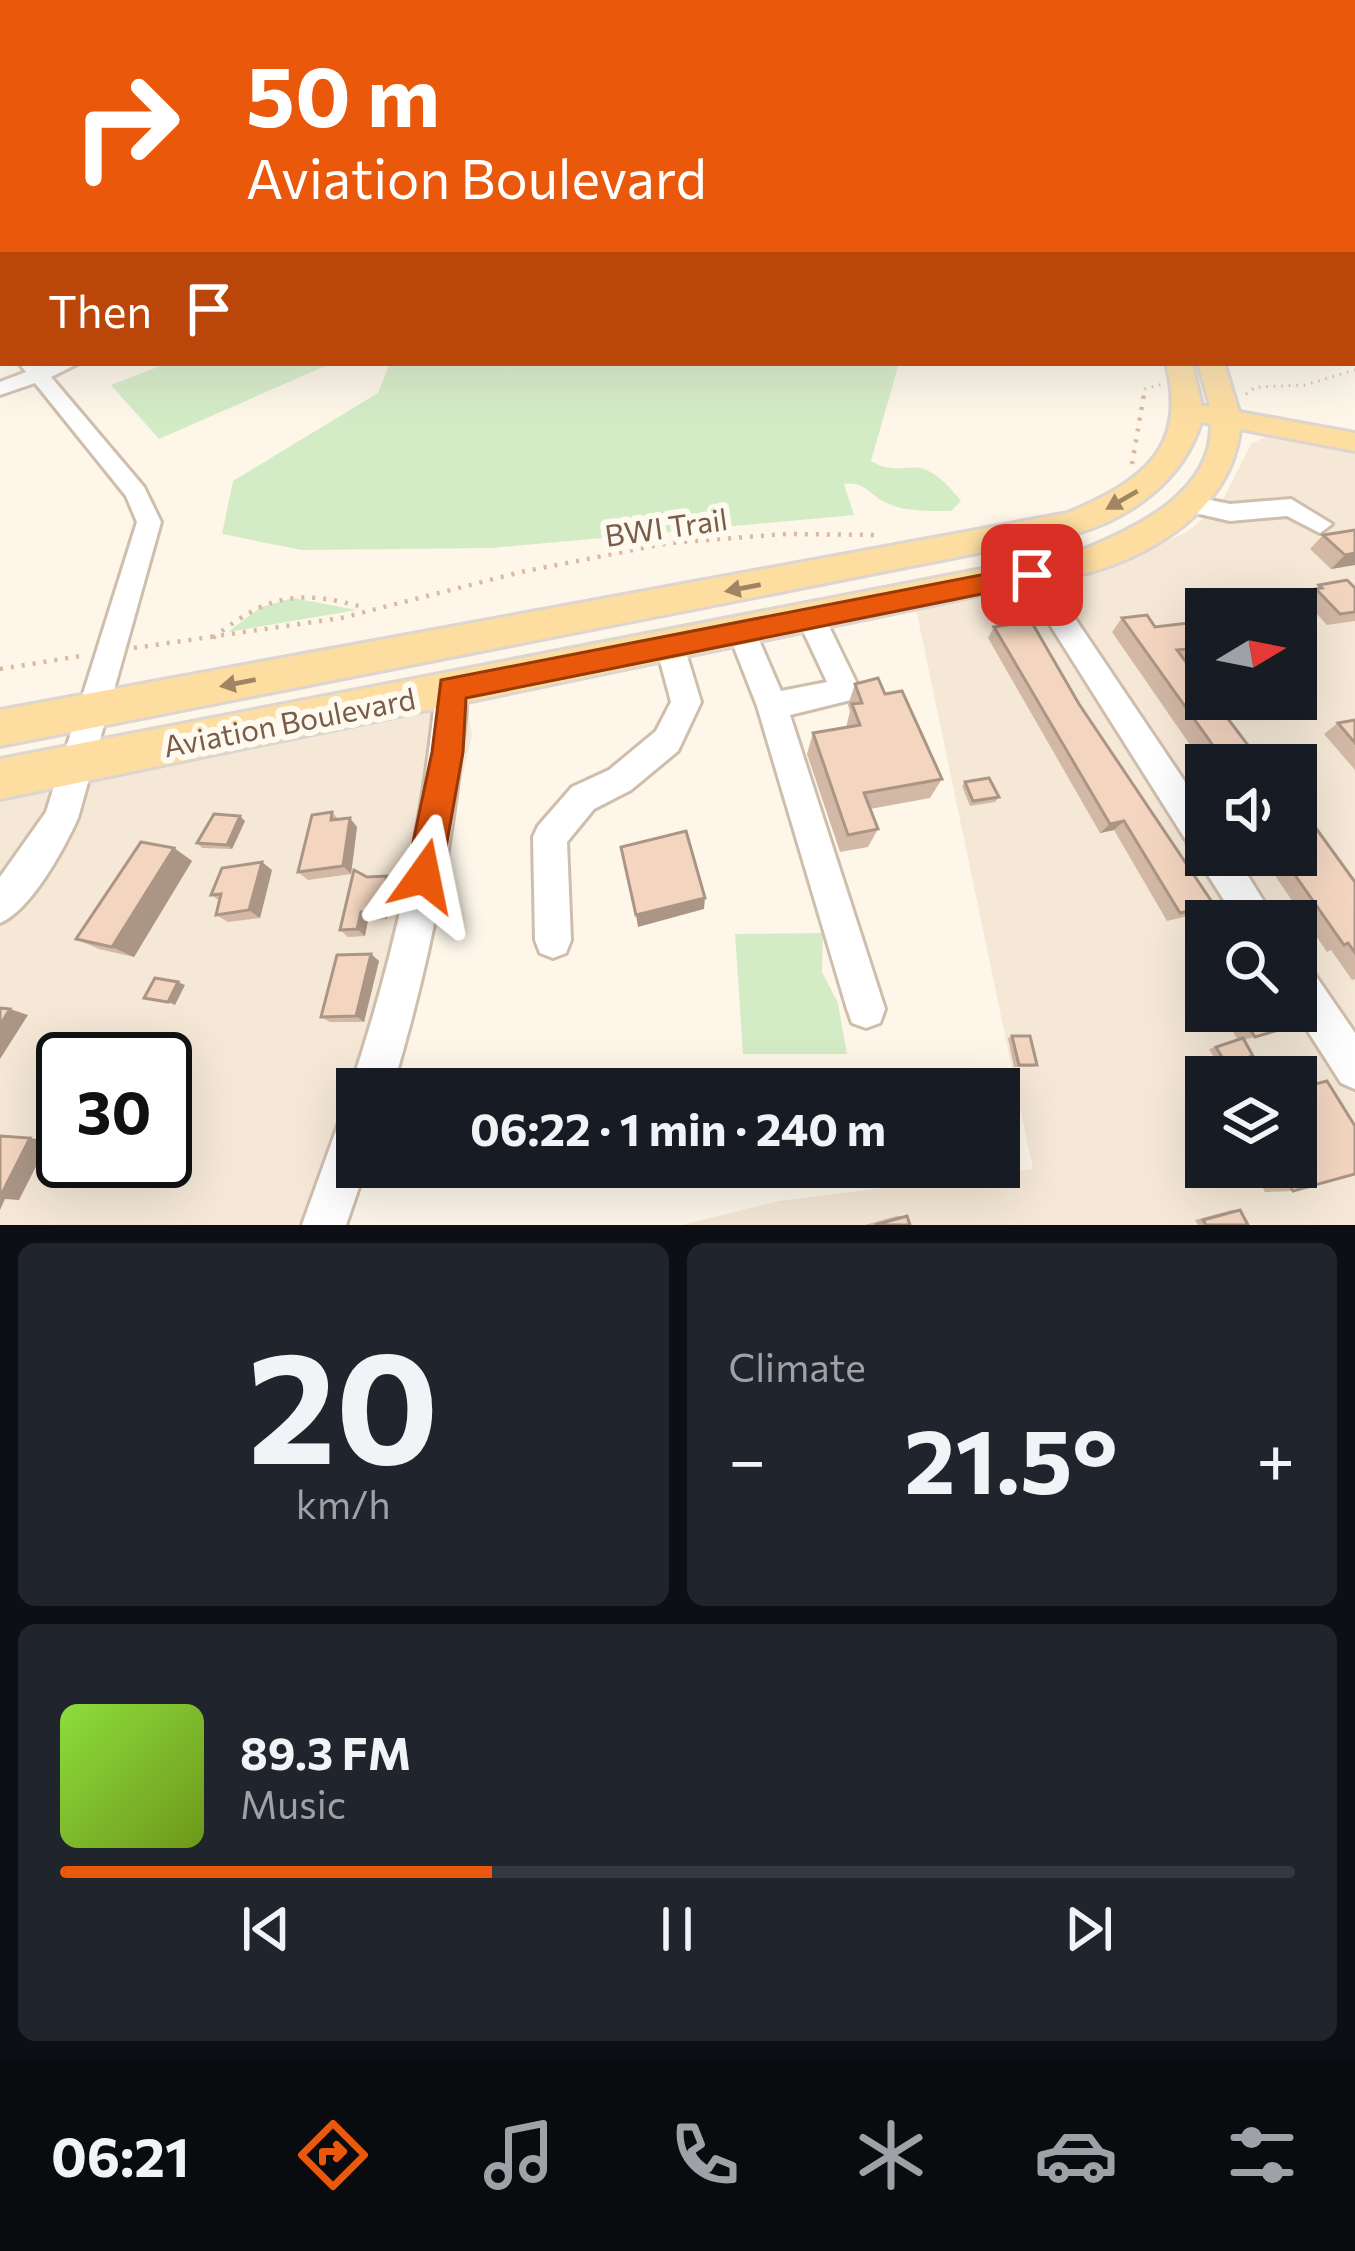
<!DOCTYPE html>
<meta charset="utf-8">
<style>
body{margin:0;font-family:Commissioner,sans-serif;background:#20242c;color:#f1f3f6;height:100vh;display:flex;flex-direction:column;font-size:45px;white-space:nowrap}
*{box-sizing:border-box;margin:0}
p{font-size:39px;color:#9ea1a6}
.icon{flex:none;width:66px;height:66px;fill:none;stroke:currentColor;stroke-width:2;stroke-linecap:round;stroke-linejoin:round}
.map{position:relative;height:1225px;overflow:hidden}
.details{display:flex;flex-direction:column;gap:18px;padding:18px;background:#0d0f14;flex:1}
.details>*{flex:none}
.top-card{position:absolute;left:0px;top:0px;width:1356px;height:366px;box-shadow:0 12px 48px #0002;background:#ea580c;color:#fff;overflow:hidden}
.needle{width:78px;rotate:80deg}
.fabs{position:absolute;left:1185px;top:588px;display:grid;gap:24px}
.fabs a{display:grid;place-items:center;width:132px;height:132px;border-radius:0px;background:#171b24;box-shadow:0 12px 48px #0002;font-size:60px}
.speed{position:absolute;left:36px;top:1032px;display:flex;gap:24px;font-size:60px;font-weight:700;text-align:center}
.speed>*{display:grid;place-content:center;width:156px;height:156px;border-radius:50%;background:#171b24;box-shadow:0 12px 48px #0002;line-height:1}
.speed .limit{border:6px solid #111;border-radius:18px;background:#fff;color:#111}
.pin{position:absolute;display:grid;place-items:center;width:102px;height:102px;color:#fff;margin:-51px;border-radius:24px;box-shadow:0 6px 18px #0006}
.me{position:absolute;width:132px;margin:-66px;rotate:12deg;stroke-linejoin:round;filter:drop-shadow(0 0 9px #0008)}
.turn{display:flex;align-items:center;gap:42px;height:252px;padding:0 48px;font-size:54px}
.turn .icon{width:156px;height:156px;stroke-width:2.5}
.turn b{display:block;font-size:84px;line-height:102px}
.then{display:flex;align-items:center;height:114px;padding:0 48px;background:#0003;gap:24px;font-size:45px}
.big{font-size:90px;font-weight:700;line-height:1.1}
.details .widget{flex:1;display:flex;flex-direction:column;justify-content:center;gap:18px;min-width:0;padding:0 42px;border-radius:18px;background:#20242c}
.details .dial{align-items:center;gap:0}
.dial b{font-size:156px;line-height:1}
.song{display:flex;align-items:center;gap:36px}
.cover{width:144px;height:144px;border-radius:18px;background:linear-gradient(135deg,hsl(90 70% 55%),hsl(80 70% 35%))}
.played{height:12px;border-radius:6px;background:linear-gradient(90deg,#ea580c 35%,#363941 35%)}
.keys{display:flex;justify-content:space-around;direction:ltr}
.heat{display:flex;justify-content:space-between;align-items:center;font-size:66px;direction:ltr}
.details .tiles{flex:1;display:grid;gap:18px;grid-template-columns:1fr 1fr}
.widget:last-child{grid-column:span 2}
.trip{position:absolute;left:336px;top:1068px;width:684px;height:120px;border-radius:0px;background:#171b24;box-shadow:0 12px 48px #0002;font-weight:700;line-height:120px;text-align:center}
.tab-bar{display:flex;height:192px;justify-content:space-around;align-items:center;background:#090b0e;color:#9ea1a6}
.tab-bar .icon{width:84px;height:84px}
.tab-bar .active{color:#ea580c}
.tab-bar b{font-size:54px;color:#f1f3f6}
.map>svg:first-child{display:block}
.residential{fill:#f5e8d7;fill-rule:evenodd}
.green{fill:#d4ecc6}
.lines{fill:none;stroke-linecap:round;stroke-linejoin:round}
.minor-casing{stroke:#d0bead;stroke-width:6}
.major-casing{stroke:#dcd5d0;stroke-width:6}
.path-far1{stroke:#d9b9a2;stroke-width:3;stroke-dasharray:1.5 6;stroke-linecap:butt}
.path{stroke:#d9b9a2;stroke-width:4.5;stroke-dasharray:3 8;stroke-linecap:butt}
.minor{fill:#fff;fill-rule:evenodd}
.major{fill:#fddea0;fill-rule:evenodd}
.wall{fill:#d2b8a5}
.shaded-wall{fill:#ab9686}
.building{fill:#f4d6c0;stroke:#ab9686;stroke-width:3}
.oneway{fill:#a18464}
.route{fill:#ea580c;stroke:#983908;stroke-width:3}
.labels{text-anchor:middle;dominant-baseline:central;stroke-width:12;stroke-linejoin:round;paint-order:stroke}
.street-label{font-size:30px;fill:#795d4b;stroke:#fffaf0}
</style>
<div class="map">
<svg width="1355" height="1225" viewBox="0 0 1355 1225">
<rect width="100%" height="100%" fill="#fdf6e9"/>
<g class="residential">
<path d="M1266 437 1355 449V1225H682L779 1201 1033 1169 916 609 1133 557 1187 532 1220 505 1251 444ZM1206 609H1296V699H1206ZM1206 765H1296V855H1206ZM1206 921H1296V1011H1206ZM1206 1077H1296V1167H1206Z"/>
<path d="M467 705 472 735 389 1089H357V1167L344 1225H0V796ZM63 1059H165V1161H63Z"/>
</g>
<g class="green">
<path d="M168 363H332L159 439 111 385Z"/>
<path d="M390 363H899L871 461C909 483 915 443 961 501L951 511C931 511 908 512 889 504 870 497 866 480 844 484L854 515 492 548 302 550 222 534 233 481 378 393Z"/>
<path d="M293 598 357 610 228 632 261 607Z"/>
<path d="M823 933 822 972 838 1003 847 1054H743L735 934Z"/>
</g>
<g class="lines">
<defs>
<g id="minor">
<path d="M1355 312V324L1353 325V313Z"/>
<path d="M19 363H79L51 377 144 487 161 522 78 818C64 849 31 910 0 923V877L46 812 137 522 126 496 35 383 0 395V382L26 372Z"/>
<path d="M1190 496 1230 504 1291 499 1332 524 1320 533 1287 516 1230 521 1182 510 1178 504 1182 498Z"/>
<path d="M1032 565 1041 568 1206 813V855H1235L1276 921H1237L1023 582 1019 575 1023 568Z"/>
<path d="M811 607 821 610 860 690 855 699 790 715 885 1009 880 1023 866 1028 852 1023 847 1009 757 706 728 632 732 624H752L781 691 827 682 797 618 801 610Z"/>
<path d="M670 635 680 638 684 646 701 702 678 751 631 790 594 809 567 842 571 940 566 953 553 958 540 953 535 940 533 837 538 826 572 787 609 770 656 731 671 702 656 646 660 638Z"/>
<path d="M451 677 461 680C471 700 463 732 461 753 449 868 425 979 392 1089H357V1104L350 1089C394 958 423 826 436 689L441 680Z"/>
<path d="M1296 960 1309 966 1355 1033V1089L1341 1083 1295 1011Z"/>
<path d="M357 1108V1167H366L346 1225H302L342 1114Z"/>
</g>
<path id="major" d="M1166 363H1192L1202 406H1210L1198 363H1224L1239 412 1355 433V451L1240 429C1232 505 1159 552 1091 572L0 799V759L1085 549C1138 527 1213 492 1211 424L1201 422C1183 480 1131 518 1074 534L0 746V710L1068 513C1141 482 1189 449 1166 363Z"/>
</defs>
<use href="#minor" class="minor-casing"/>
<use href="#major" class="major-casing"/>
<g class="path-far1">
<path d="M1246 394 1256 387 1305 385 1355 370"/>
<path d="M1144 397 1145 389 1163 384"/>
</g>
<g class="path">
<path d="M1132 464 1144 394"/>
<path d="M213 638C268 594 299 589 366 608"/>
<path d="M134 648 341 618 521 572 669 543 786 534 879 535"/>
<path d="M0 669 87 655"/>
</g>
<use href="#minor" class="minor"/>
<use href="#major" class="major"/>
</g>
<g class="wall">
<path d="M1355 530V565L1331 569 1310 549 1323 535Z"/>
<path d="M1319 585 1355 588V621L1327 625 1304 600Z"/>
<path d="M1122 618 1155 627 1206 621V659L1185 661 1263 765H1206V768L1112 632Z"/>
<path d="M994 627 1079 704 1214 905 1201 913 1167 921 1114 830 1100 833 988 638Z"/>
<path d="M855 684 885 694 942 779 930 798 870 809 878 829 868 847 840 852 807 754 813 733 846 728 850 711 848 705Z"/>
<path d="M1355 720V770L1324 734 1338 723Z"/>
<path d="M965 782 999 797 995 802 970 806 962 786Z"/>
<path d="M332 812 338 819 357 827 351 874 308 880 298 872Z"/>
<path d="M245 821 232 849 202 848 197 843Z"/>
<path d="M174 848 192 861 134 957 99 949 76 939Z"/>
<path d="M1261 855H1296L1355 882V979L1352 980 1331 950 1327 952Z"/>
<path d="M272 870 260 918 228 922 216 915 220 901 211 895Z"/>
<path d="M367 877 394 884 387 919 368 920 365 936 348 937 340 930Z"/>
<path d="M371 954 379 961 364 1022H330L321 1017Z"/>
<path d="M1206 956V987L1192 963Z"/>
<path d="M1221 1011H1282L1292 1026 1244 1040 1253 1056 1219 1066 1209 1049 1238 1040Z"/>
<path d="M1012 1036 1037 1065 1032 1067H1014L1008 1038Z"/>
<path d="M1327 1081 1293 1191 1265 1192 1252 1167H1296V1088Z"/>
<path d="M1232 1210H1240L1248 1225H1198L1195 1220Z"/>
<path d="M897 1216H907L910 1225H865Z"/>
</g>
<g class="shaded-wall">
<path d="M3 301V339L0 340V303Z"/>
<path d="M1355 553V565L1331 569 1345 555Z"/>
<path d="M240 816 245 821 232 849 227 845Z"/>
<path d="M350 818 357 827 351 874 343 866Z"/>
<path d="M1124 821 1114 830 1100 833 1110 824Z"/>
<path d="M174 848 192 861 134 957 112 947Z"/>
<path d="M262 862 272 870 260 918 249 910Z"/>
<path d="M387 876 394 884 387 919 379 911Z"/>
<path d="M705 898 704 909 638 927 636 915Z"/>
<path d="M361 912 368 920 365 936 357 929Z"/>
<path d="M371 954 379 961 364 1022 356 1016Z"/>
<path d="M178 982 185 985 175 1005 168 1002Z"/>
<path d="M10 1009 28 1015 0 1059V1025Z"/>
<path d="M30 1138 49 1141 19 1200 5 1199 0 1210V1197Z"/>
</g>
<g class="building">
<path d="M3 278V301L0 303V279Z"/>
<path d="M1355 530V553L1345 555 1323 535Z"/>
<path d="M1347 580 1355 588V612L1340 614 1316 589 1322 588 1319 585Z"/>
<path d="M1147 615 1155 627 1206 621V647L1177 650 1206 689V699H1213L1263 765H1227L1122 618Z"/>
<path d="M1031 621 1079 704 1214 905 1180 913 1124 821 1110 824 994 627Z"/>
<path d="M878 678 885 694 902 691 942 779 864 793 878 829 848 835 813 733 860 725 852 704 862 703 855 684Z"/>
<path d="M1355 720V743L1338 723Z"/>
<path d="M989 778 999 797 973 801 965 782Z"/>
<path d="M332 812 331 820 350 818 343 866 298 872 312 815Z"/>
<path d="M1305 813 1355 882V953L1348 943 1344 945 1281 855H1296V814Z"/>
<path d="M214 814 240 816 227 845 197 843Z"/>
<path d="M686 831 705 898 636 915 621 847Z"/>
<path d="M141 842 174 848 112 947 76 939Z"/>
<path d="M262 862 249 910 216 915 221 894 211 895 222 868Z"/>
<path d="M354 870 367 877 387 876 379 911 361 912 357 929 340 930Z"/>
<path d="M371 954 356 1016 321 1017 337 955Z"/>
<path d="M155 978 178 982 168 1002 144 998Z"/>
<path d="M0 1008 10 1009 0 1025Z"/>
<path d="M1239 1011H1282L1292 1026 1255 1037Z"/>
<path d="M1012 1036H1030L1037 1065H1019Z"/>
<path d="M1243 1038 1253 1056 1226 1064 1216 1047Z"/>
<path d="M1327 1081 1355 1126V1174L1293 1191 1280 1167H1296V1120L1303 1118 1296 1106V1089Z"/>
<path d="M0 1136 30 1138 0 1197Z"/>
<path d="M1240 1210 1248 1225H1206L1203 1220Z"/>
<path d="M907 1216 910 1225H875Z"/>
</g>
<defs><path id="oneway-solid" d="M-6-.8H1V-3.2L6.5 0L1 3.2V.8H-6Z" transform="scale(3)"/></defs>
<g class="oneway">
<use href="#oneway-solid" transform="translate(1122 500) rotate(150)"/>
<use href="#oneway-solid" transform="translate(743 588) rotate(169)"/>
<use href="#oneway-solid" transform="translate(238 683) rotate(169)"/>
</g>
<linearGradient id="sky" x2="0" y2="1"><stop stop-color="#96c6e8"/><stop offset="0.58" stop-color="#fefbf5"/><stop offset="1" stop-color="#fefbf5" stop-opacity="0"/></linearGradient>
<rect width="1355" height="407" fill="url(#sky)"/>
<path class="route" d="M1032 565 1041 568 1045 575 1041 582 466 698 463 752 441 876 436 888 424 893 411 888 406 876 432 752 441 680Z"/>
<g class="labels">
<g class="street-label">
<text transform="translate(666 526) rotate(-8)">BWI Trail</text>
<text transform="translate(289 721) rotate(-11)">Aviation Boulevard</text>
</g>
</g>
</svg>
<div class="fabs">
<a><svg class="needle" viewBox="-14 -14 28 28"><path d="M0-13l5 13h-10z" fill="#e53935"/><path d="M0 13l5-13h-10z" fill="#9ea1a6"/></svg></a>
<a><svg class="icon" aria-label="sound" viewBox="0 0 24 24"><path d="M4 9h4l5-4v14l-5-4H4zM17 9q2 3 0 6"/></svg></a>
<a><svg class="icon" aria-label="search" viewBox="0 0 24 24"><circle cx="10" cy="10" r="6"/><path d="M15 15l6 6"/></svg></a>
<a><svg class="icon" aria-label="layers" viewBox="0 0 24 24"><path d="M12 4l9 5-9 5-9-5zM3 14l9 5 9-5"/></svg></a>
</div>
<div class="speed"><div class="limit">30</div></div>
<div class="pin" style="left:1032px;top:575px;background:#d93025"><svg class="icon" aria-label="arrive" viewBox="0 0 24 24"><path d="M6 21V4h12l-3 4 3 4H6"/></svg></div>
<svg class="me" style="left:424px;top:876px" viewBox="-20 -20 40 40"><path d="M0-17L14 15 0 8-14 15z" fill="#ea580c" stroke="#fff" stroke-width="4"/></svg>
<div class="trip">06:22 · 1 min · 240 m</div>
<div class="top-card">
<div class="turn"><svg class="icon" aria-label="right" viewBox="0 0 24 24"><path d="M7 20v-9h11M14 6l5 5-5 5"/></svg><div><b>50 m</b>Aviation Boulevard</div></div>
<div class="then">Then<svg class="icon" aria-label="arrive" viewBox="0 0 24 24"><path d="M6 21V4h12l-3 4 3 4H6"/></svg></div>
</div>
</div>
<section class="details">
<div class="tiles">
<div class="widget dial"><b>20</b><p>km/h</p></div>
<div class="widget"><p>Climate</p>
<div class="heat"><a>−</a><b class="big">21.5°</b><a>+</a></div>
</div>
<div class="widget">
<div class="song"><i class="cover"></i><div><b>89.3 FM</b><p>Music</p></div></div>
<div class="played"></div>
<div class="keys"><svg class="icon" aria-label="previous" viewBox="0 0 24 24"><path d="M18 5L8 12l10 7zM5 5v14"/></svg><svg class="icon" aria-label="pause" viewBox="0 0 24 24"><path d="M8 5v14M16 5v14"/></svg><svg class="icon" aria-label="next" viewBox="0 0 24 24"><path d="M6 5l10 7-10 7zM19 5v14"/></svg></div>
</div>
</div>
</section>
<nav class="tab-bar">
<b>06:21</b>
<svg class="icon active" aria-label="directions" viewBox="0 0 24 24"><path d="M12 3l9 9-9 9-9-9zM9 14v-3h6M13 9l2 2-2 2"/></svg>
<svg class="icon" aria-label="music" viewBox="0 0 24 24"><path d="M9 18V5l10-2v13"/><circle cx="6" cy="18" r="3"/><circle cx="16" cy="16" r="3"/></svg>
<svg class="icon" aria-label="phone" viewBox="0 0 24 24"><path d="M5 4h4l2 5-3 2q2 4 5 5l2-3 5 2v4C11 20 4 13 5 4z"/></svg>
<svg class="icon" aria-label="climate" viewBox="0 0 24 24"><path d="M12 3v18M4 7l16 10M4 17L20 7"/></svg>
<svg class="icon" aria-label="car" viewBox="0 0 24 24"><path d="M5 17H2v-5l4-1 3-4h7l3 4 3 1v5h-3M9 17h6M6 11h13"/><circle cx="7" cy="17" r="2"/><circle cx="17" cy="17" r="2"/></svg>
<svg class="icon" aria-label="filters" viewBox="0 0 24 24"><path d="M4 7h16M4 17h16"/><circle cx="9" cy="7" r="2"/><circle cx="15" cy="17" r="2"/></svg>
</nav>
